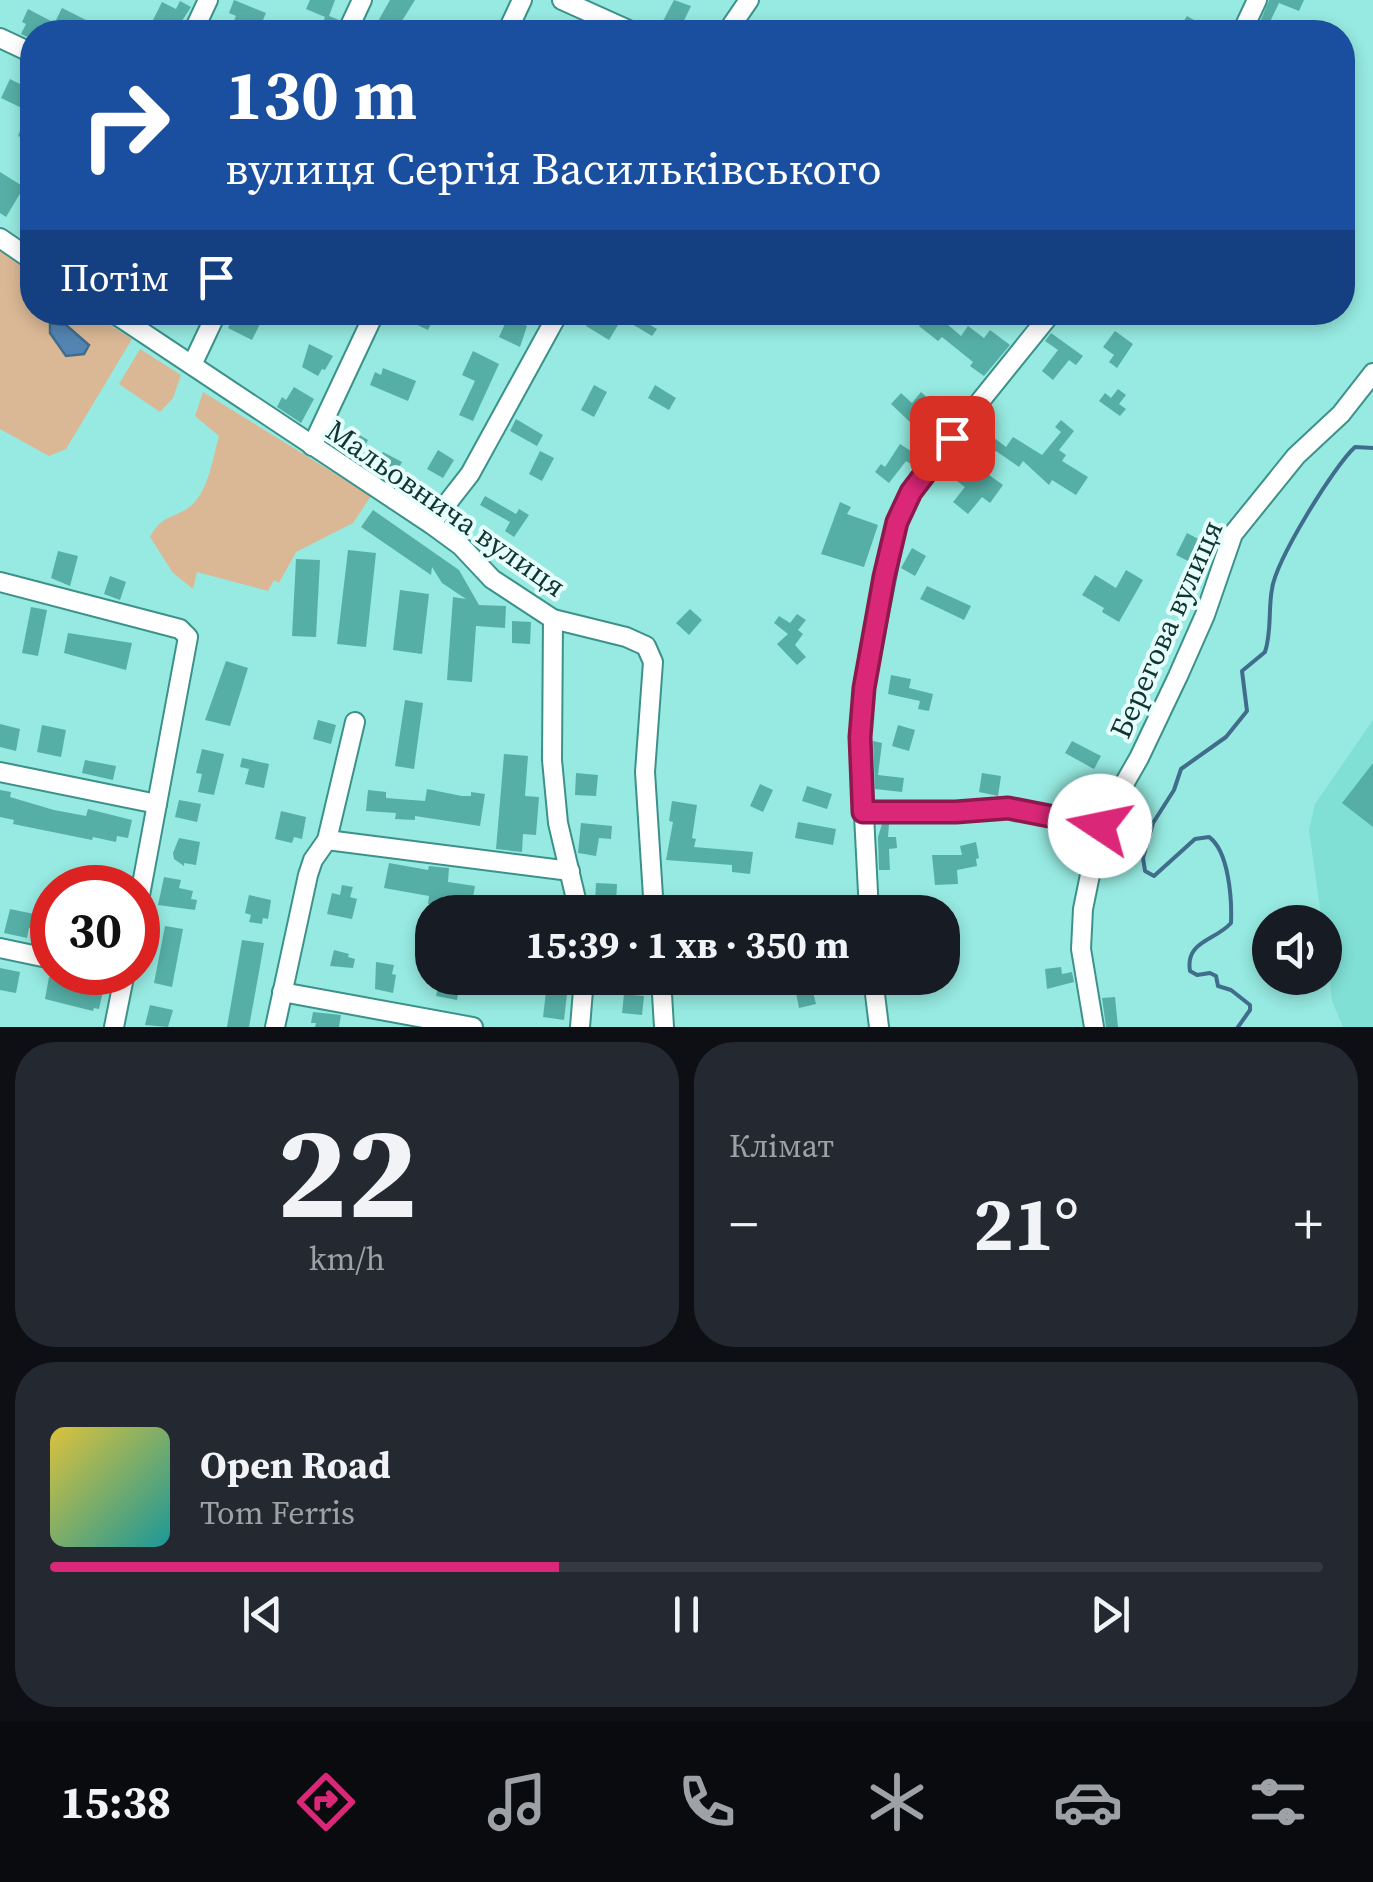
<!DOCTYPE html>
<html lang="uk">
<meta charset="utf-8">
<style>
body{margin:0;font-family:"Source Serif 4",serif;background:#242831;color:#f1f3f6;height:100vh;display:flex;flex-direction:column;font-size:38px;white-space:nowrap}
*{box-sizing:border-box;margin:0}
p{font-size:32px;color:#9ea1a6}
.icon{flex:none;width:55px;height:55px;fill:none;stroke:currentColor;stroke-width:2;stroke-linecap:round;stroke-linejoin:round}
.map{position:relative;height:1027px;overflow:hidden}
.side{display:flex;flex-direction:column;gap:15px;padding:15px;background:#0d0f14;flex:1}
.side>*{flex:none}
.banner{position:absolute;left:20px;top:20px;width:1335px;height:305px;border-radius:40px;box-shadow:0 5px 15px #0003;background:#1a4fa0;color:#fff;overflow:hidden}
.buttons{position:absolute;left:1252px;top:905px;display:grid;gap:20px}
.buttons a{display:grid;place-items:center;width:90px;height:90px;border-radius:50%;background:#171b24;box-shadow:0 5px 15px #0003;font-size:50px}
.speed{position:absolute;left:30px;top:865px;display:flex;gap:20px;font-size:50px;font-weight:700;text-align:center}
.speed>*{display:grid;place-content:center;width:130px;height:130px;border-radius:50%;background:#171b24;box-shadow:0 5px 15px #0003;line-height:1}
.speed .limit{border:15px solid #d22;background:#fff;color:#111}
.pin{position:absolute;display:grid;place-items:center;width:85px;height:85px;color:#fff;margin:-42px;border-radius:20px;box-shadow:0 5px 15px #0006}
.me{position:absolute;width:110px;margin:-55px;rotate:281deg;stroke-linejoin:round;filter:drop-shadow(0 0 8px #0008)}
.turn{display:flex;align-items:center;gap:35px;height:210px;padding:0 40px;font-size:45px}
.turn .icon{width:130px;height:130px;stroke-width:2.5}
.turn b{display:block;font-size:70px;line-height:85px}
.then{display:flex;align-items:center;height:95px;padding:0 40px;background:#0003;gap:20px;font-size:38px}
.big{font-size:75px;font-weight:700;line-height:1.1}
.side .card{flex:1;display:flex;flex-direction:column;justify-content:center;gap:15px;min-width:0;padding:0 35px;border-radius:40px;background:#242831}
.side .dial{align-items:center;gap:0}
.dial b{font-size:130px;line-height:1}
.song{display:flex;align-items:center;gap:30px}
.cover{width:120px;height:120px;border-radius:15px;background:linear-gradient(135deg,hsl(50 70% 55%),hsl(180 70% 35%))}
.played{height:10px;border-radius:5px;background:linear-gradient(90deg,#db2777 40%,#363941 40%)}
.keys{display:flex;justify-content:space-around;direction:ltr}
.heat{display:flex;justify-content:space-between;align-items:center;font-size:55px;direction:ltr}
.side .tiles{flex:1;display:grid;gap:15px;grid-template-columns:1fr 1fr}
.card:last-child{grid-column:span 2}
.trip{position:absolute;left:415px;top:895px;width:545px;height:100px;border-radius:40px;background:#171b24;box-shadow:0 5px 15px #0003;font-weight:700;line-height:100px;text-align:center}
.dock{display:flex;height:160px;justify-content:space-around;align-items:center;background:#090b0e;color:#9ea1a6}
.dock .icon{width:70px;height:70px}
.dock .on{color:#db2777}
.dock b{font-size:45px;color:#f1f3f6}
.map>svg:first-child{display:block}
.built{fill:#80e0d6}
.green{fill:#dab896}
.water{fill:#5485b2;stroke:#406d8c;stroke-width:2.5}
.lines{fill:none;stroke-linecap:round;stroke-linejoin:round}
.stream{stroke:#406d8c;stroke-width:4}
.building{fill:#56afa6}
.minor-casing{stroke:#3c928a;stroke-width:22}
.minor{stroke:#fff;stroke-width:18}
.route-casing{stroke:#8e194d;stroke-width:25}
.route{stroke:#db2777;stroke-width:18}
.labels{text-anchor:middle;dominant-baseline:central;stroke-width:8;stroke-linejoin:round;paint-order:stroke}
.street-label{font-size:30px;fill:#113532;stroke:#e7fffc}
</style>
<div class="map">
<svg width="1373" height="1027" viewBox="0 0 1373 1027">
<rect width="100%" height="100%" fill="#96eae1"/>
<path class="built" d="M1373 720V1027H1343L1332 1001 1325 922H1322L1309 830 1315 804Z"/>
<g class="green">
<path d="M0 250 32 272V312L92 313 132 339 66 449 49 456 0 429Z"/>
<path d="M140 349 181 375 173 398 160 412 119 384Z"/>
<path d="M203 392 371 496 353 523 296 552 279 583 274 580 268 591 197 572 193 589 173 573 150 537C162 513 177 519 193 504 209 488 213 457 219 436L195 416Z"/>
</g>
<path class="water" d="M50 323 66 325 89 345 84 354 66 356 50 333Z"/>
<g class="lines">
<path class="stream" d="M1238 1027 1250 1010V1005L1231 990 1218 986 1216 976 1210 973 1197 975 1190 971C1185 941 1215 941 1231 923 1232 900 1229 851 1209 837L1195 839 1154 876 1145 871 1143 858 1153 823 1174 790 1181 769 1226 737 1247 711 1242 671 1265 652C1272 631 1268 610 1272 589 1276 560 1334 466 1355 447L1373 448"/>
</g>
<g class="building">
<path d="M234 0 266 13 258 32 232 25 236 16 229 13Z"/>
<path d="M310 0H335L329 16 339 20 335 32H319L325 17 306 9Z"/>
<path d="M390 0H415L395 32H372Z"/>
<path d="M674 0 691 6 680 29 663 21Z"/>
<path d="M1269 0H1304L1299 11 1279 3 1265 32H1256Z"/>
<path d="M180 1 191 7 176 30 170 27 167 32 151 24 162 2 176 9Z"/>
<path d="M62 8 88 21 82 32 56 20Z"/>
<path d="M28 9 51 21 45 32H32V39L21 34 26 24 22 22Z"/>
<path d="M1187 16 1215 32H1177Z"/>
<path d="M10 79 32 90V142L18 136 28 111 1 98Z"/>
<path d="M0 172 24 187 6 217 0 213Z"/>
<path d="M242 312H266L252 340 228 328 233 318 238 320Z"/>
<path d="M390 312H424L434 317 428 330Z"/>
<path d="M594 312 618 325 609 340 586 326Z"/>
<path d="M612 312H640L637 317 657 329 652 336Z"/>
<path d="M916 312H933L961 336 968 326 984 338 990 330 1010 345 984 376 970 366 973 362 942 337 938 341 919 326 925 319Z"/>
<path d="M508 317 527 326 520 347 499 337Z"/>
<path d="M1115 331 1133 344 1117 368 1109 362 1114 355 1103 347Z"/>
<path d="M1051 333 1083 356 1076 365 1069 360 1053 380 1042 371 1058 350 1045 341Z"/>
<path d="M309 344 333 356 325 370 322 369 318 376 302 367Z"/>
<path d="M473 351 499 364 473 421 459 415 475 381 462 375Z"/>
<path d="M383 368 416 381 408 401 370 385 375 372 381 375Z"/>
<path d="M594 385 607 392 594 417 581 410Z"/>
<path d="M655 385 676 398 669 410 648 398Z"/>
<path d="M294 387 314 399 301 423 277 407 282 397 286 400Z"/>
<path d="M1118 389 1126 395 1119 404 1126 409 1120 416 1099 401 1105 393 1111 398Z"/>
<path d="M921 392 933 403 913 425 891 404 901 393 912 403Z"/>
<path d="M516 419 543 435 537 446 510 431Z"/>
<path d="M1061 420 1074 431 1059 450 1066 455 1062 461 1088 477 1076 495 1052 480 1049 485 1023 461 1019 467 996 451 982 470 1003 485 990 503 982 497 968 514 953 502 965 487 954 479 969 459 962 454 980 427 1006 447 1013 437 1042 455 1061 432 1055 427Z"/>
<path d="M351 430 368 440 357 460 340 449Z"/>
<path d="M900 444 917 455 911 464 906 461 889 483 875 472 881 464 885 467Z"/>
<path d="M438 450 454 460 443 478 427 469Z"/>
<path d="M540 451 554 458 542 481 529 474Z"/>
<path d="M383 452 402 462 392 481 373 471Z"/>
<path d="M485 496 516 514 519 509 529 515 514 537 505 531 510 522 480 505Z"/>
<path d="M840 502 851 507 847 514 878 525 864 567 821 554Z"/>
<path d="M373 510 459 570 479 605 506 606 505 628 476 626 472 682 447 680 453 597 466 599 442 583 432 567 431 575 361 527Z"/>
<path d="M1187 533 1204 542 1192 563 1176 555Z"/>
<path d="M912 548 926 556 915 576 901 568Z"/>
<path d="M348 550 376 553 366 647 337 644Z"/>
<path d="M58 551 78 556 70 586 51 578Z"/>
<path d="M296 559 320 560 316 637 292 636Z"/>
<path d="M1126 570 1143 580 1119 622 1102 612 1104 608 1082 595 1095 575 1116 588Z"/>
<path d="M110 576 126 582 120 600 104 594Z"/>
<path d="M927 586 971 606 964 620 920 599Z"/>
<path d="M400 590 429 594 422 654 393 650Z"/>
<path d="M31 607 47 610 38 656 22 653Z"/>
<path d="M690 609 702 620 689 635 676 623Z"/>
<path d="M797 614 806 620 798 630 803 634 795 645 806 657 797 665 777 644 788 634 774 623 779 616 790 623Z"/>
<path d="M512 621 531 622 530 644 512 643Z"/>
<path d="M68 633 132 643 126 670 64 653Z"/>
<path d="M226 661 248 668 230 726 205 720Z"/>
<path d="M891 675 911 679 909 688 933 694 929 711 918 709 920 701 888 694Z"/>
<path d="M405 700 423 703 414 769 395 766Z"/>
<path d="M318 720 336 725 331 744 313 739Z"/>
<path d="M0 724 20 729 16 751 0 747Z"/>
<path d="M42 725 66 730 61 757 37 752Z"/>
<path d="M898 725 915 730 909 751 892 746Z"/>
<path d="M873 741 882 743 878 775 904 778 902 792 875 789Z"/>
<path d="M1072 741 1101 756 1094 769 1065 753Z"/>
<path d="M202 749 224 754 214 795 198 792 202 774 196 773Z"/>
<path d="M504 754 528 756 525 796 539 797 536 835 523 834 522 852 496 849Z"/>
<path d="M242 758 269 764 264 788 245 784 249 769 240 767Z"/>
<path d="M85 760 116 766 113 780 82 773Z"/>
<path d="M1373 763V827L1342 803Z"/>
<path d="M576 773 598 775 596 796 575 795Z"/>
<path d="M982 773 1001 776 998 796 979 792Z"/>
<path d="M760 784 773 790 763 812 750 806Z"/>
<path d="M807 786 832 794 827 809 802 801Z"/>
<path d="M427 789 462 796H471V792L485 794 480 826 415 816V820L395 819 396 813 366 811 368 790 386 792V798L425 801Z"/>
<path d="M0 790 11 792 10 797 54 810 86 816 88 809 132 820 128 838 117 836 116 842 93 837 92 840 13 824 14 820 0 817Z"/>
<path d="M179 800 201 804 197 822 175 817Z"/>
<path d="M672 801 697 805 692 838 696 839 694 847 753 852 750 874 732 872V865L666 860 673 822 669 821Z"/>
<path d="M281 811 306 817 302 839 294 837 292 843 275 839Z"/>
<path d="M798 822 836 829 833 845 795 838Z"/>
<path d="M581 823 612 826 611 839 599 838 596 856 578 853Z"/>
<path d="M882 824H889L888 837H896L897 848 889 849 890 870H879L878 837Z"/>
<path d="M179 838 200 842 196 865 184 863V866L174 859 173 853Z"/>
<path d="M976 842 979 858 976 859 977 866 957 870 958 884 935 885 932 855H962L960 846Z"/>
<path d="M389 863 428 870 429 866 449 868 448 882 475 886 472 903 444 896 443 905 428 904 429 896 384 888Z"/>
<path d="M164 877 181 880 179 888 193 891 191 899 197 900 195 910 158 905Z"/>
<path d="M596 883 617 884 616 905 595 904Z"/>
<path d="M342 885 353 887 350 897 357 899 352 919 327 914 332 893 340 895Z"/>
<path d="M249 895 271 900 268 919 263 918 262 924 249 922 251 915 245 913Z"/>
<path d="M698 895 700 912H666V898Z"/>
<path d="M40 908 52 911V934L29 928 27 938 4 933 10 909 39 915Z"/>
<path d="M165 926 183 929 172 987 154 983Z"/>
<path d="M242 940 264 943 259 972 249 1027H227Z"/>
<path d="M334 950 349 954 348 957 355 959 353 968 330 966Z"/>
<path d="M376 962 394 965 392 974 396 975 393 993 375 989Z"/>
<path d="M1061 967 1062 974 1072 972 1074 982 1047 989 1045 969Z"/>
<path d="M0 968 20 972 16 993 0 990Z"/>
<path d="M49 977 104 986 99 1009 94 1008 93 1011 45 999Z"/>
<path d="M440 978H461L457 1000 436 996Z"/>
<path d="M811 984 816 1004 799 1008 795 988Z"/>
<path d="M546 992 567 994 564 1020 543 1017Z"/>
<path d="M624 994 644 996 642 1015 622 1013Z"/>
<path d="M1115 997 1118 1027H1106L1102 998Z"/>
<path d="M150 1005 173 1010 168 1027 145 1025Z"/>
<path d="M313 1012 341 1015 339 1027H315L316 1023H311Z"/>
</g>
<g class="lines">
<defs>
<g id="minor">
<path d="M562 0 633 32"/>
<path d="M193 32 208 0"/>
<path d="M347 32 362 0"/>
<path d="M507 32 522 0"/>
<path d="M727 32 749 0"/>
<path d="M1242 32 1257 0"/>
<path d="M0 38 32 53"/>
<path d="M0 238 32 260"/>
<path d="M112 312 431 524 461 546 492 579 553 619 626 637 646 646 653 662 645 772 654 912"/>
<path d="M192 365 217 312"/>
<path d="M312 446 375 312"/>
<path d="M431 524 470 474 559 312"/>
<path d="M0 582 180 629 188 637 138 906"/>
<path d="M553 619 552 760 558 823 579 912"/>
<path d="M0 772 157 804"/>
<path d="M863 812H956L1008 808 1100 826"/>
<path d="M327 840 570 871"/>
<path d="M869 912 860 737 864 689 897 522 911 492 928 466 1052 312"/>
<path d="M0 948 52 959"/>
<path d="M661 978 664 1027"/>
<path d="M873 978 879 1027"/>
<path d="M282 992 473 1027"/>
<path d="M114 1027 125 972"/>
<path d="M275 1027 308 875 313 860 327 840 355 722"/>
<path d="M580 1027 584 978"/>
<path d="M1094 1027 1081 949 1083 909 1100 826 1139 758 1178 676 1205 615 1233 534 1296 456 1341 414 1373 373"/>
</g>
</defs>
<use href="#minor" class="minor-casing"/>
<use href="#minor" class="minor"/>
</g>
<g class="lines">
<defs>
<path id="route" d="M952 438 911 492 897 522 884 577 864 688 860 737 863 812H956L1008 808 1100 826"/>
</defs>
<use href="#route" class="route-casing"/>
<use href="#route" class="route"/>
</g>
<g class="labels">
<g class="street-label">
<text transform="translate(446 508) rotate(35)">Мальовнича вулиця</text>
<text transform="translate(1166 629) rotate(-66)">Берегова вулиця</text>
</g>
</g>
</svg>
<div class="buttons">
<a><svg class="icon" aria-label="sound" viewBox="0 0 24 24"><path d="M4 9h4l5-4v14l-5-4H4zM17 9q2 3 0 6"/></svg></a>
</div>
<div class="speed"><div class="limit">30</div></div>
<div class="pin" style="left:952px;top:438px;background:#d93025"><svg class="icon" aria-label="arrive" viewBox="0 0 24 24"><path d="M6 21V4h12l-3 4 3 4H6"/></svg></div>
<svg class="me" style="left:1100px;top:826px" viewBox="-20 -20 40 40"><circle r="19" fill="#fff"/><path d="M0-13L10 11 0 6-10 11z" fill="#db2777"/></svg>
<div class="trip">15:39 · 1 хв · 350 m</div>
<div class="banner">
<div class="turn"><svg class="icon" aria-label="right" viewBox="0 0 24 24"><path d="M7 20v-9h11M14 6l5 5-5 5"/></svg><div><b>130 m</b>вулиця Сергія Васильківського</div></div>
<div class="then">Потім<svg class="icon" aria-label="arrive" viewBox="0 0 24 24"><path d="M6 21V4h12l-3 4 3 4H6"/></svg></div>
</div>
</div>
<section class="side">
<div class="tiles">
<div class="card dial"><b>22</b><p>km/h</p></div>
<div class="card"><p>Клімат</p>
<div class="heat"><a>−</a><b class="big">21°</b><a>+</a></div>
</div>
<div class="card">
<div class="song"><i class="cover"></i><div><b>Open Road</b><p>Tom Ferris</p></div></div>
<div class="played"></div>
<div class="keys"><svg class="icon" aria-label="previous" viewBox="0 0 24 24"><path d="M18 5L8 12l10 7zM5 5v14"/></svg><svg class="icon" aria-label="pause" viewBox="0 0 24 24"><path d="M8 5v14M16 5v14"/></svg><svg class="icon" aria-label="next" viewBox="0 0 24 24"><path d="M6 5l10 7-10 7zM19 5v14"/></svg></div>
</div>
</div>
</section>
<nav class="dock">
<b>15:38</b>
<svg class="icon on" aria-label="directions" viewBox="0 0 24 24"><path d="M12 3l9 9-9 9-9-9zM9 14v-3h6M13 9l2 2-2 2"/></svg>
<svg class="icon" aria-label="music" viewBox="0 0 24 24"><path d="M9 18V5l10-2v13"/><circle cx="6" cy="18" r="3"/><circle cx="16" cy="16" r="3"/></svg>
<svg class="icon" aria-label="phone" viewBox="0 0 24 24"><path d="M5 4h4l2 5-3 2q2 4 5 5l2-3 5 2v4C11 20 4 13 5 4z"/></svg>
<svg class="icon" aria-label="climate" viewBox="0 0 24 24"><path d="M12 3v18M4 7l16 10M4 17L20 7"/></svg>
<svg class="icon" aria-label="car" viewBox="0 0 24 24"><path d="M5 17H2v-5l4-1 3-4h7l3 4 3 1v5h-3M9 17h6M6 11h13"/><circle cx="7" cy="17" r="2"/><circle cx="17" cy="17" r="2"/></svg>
<svg class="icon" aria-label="filters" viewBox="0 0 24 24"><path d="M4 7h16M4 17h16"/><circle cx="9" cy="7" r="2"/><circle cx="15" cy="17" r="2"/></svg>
</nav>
